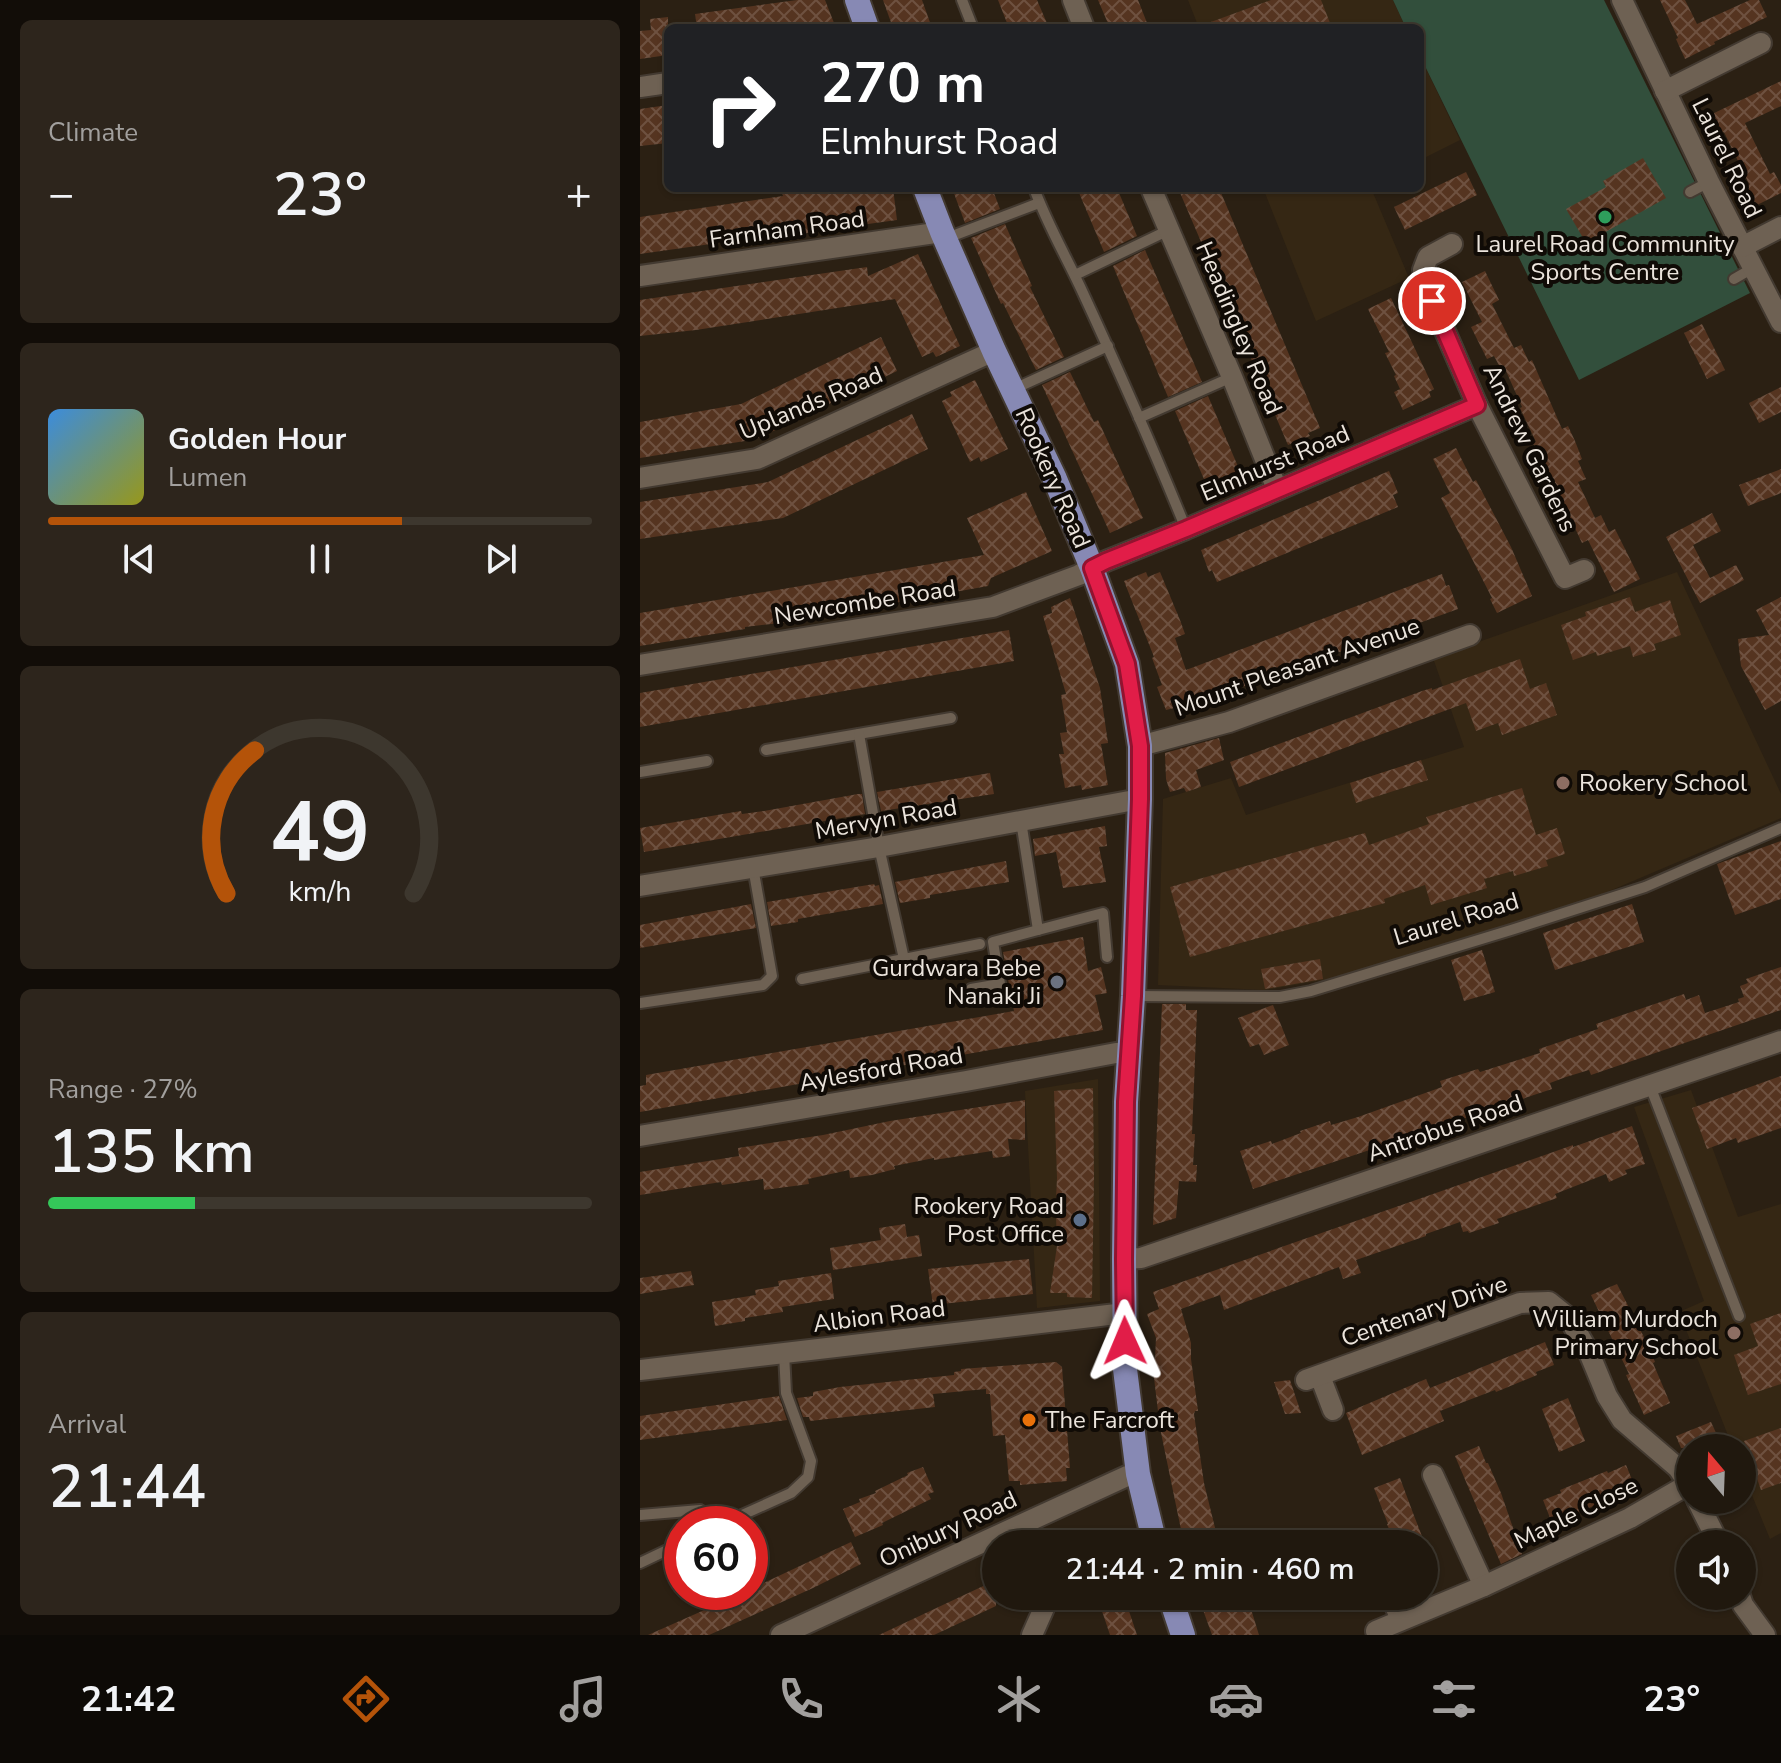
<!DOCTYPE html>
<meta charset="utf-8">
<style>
body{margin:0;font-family:"Nunito Sans",sans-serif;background:#2d251c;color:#f1f3f6;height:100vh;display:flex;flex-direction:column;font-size:30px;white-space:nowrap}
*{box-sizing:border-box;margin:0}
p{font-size:26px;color:#a2a09e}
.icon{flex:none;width:44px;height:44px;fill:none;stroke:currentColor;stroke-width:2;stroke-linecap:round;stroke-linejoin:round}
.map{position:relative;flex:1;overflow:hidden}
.side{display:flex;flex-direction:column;gap:20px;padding:20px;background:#120d08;width:640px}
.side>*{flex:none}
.guide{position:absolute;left:24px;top:24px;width:760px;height:168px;border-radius:12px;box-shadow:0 2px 6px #0004,0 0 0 2px #3d372e;background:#202124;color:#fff;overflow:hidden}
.needle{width:52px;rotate:341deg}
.tools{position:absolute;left:1036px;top:1434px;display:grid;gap:16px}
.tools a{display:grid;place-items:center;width:80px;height:80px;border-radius:50%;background:#20180e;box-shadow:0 2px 6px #0004,0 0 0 2px #3d372e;font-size:40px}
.speed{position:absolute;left:24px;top:1506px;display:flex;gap:16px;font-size:40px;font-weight:700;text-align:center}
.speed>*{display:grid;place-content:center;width:104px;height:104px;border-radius:50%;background:#20180e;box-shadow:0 2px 6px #0004,0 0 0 2px #3d372e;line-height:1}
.speed .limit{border:12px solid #d22;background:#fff;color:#111}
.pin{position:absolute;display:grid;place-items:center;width:68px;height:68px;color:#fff;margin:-34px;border:4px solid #fff;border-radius:50%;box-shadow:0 2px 8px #0007}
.me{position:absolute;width:88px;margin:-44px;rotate:359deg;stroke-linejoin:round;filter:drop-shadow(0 0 6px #0008)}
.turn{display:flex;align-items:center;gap:28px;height:168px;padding:0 24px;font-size:36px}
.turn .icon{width:104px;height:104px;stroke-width:2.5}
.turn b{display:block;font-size:56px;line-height:68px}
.big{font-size:60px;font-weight:600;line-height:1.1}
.side .card{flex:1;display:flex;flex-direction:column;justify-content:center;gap:12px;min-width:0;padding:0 28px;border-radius:12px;background:#2d251c}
.side .dial{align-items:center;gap:0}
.dial svg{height:208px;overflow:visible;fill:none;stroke:#3d372e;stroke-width:7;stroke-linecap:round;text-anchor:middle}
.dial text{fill:#f1f3f6;stroke:none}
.song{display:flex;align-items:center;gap:24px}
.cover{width:96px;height:96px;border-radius:12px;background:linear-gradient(135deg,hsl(210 70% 55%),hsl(60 70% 35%))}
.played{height:8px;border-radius:4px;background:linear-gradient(90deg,#b45309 65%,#3d372e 65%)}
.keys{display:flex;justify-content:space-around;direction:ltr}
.heat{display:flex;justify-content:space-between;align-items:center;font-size:44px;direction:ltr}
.charge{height:12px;border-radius:6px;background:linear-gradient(90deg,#34c759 27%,#3d372e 0)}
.trip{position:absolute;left:342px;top:1530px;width:456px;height:80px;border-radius:40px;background:#20180e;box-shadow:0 2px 6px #0004,0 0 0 2px #3d372e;font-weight:600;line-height:80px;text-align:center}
.dock{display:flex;height:128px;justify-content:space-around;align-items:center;background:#0d0a06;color:#a2a09e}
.dock .icon{width:56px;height:56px}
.dock .selected{color:#b45309}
.dock b{font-size:36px;color:#f1f3f6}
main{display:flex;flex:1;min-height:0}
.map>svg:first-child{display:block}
.built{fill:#352714}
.pitch{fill:#324f3c}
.building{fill:url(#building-cross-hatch)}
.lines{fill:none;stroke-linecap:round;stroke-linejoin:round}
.lane-casing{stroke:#433a31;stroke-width:14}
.street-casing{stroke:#433a31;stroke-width:24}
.primary-casing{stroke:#433a31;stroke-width:28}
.lane{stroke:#6e6153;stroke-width:10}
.street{stroke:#6e6153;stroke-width:20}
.primary{stroke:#8789b4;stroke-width:24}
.route-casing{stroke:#92132f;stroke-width:20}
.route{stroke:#e11d48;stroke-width:14}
.leisure-dot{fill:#2e9e5b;stroke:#100b06;stroke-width:3}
.education-dot{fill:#8d6e63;stroke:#100b06;stroke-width:3}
.worship-dot{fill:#6b7280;stroke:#100b06;stroke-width:3}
.service-dot{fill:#5c6f8a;stroke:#100b06;stroke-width:3}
.food-dot{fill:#e8710a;stroke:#100b06;stroke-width:3}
.labels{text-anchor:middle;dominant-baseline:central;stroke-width:8;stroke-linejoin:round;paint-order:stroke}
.street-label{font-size:24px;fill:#ebe4dc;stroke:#100b06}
.poi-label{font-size:24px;fill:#ebe4dc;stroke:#100b06;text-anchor:end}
</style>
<main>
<section class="side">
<div class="card"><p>Climate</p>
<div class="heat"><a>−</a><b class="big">23°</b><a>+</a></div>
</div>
<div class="card">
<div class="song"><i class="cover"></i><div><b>Golden Hour</b><p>Lumen</p></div></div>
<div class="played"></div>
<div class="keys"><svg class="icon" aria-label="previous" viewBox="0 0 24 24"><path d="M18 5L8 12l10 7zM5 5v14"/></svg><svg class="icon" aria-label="pause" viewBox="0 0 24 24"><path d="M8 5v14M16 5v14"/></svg><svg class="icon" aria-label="next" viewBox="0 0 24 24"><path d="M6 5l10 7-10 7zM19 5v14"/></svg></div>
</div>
<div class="card dial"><svg viewBox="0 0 100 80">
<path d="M14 69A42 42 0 1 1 86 69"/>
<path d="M14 69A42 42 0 0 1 25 14" stroke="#b45309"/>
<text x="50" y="56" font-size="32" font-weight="700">49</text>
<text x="50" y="72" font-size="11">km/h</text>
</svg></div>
<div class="card"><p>Range · 27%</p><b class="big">135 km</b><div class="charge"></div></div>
<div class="card"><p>Arrival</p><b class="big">21:44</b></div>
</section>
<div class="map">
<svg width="1141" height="1635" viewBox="0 0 1141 1635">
<defs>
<pattern id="building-cross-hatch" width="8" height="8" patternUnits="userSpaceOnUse" patternTransform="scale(2)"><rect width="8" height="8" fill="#553420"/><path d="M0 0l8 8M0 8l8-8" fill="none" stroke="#6e5140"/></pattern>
</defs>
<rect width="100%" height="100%" fill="#2b2013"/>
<g class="built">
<path d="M548 0H753L766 28H559Z"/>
<path d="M780 56 820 140 780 160Z"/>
<path d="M623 188H731L769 278 676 321Z"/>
<path d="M1037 572 1141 794V818L953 898 717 972 683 980 625 990 518 985 523 799 591 778 606 815 824 747 793 658Z"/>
<path d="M458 1079 460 1301 397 1308 385 1091Z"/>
<path d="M1051 1090 1098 1217 1141 1204V1533L1130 1539 1102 1471V1448H1093L1039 1312 1064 1301 994 1107Z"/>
</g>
<path class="pitch" d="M753 0H964L1110 293 939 380 780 56V28H766Z"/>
<g class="building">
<path d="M157 0H185L196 28H57L55 14Z"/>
<path d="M243 0H282L292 28H253Z"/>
<path d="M358 0H397L409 28H369Z"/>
<path d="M458 0H498L509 28H470Z"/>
<path d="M631 0H681L692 28H560V26Z"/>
<path d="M1020 0H1045L1057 24 1110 0H1119L1127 17 1074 42 1075 44 1045 59 1036 39 1038 38Z"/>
<path d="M28 17V55L0 59V31L11 30 10 19Z"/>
<path d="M1141 81V106L1105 123 1130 174 1134 172 1141 185V193L1115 206 1105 187 1109 184 1084 132 1080 134 1070 115Z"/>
<path d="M28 105V143L0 146V109Z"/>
<path d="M1003 158 1026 198 946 243 926 209 966 187 963 181Z"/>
<path d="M826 172 837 195 765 230 754 207Z"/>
<path d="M141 188H186L187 190 202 188H253L257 220 170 232 150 239 149 233 0 254V217L143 196Z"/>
<path d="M312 188H352L360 209 325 223Z"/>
<path d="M437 188H477L497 236 464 252Z"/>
<path d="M538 188H579L680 428 668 433 670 436 648 445Z"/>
<path d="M365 224 392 286 390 287 424 357 396 370 363 303 361 304 331 238Z"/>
<path d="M505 250 562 382 528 397 473 266Z"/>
<path d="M278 254 320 346 296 357 293 352 282 357 255 299 56 330 0 336V300L227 267 228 276Z"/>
<path d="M845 271 859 300 852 304 874 348 881 345 889 362 892 360 922 429 928 426 935 441 942 459 938 461 946 479 938 482 955 518 961 515 969 532 975 529 1000 579 974 592 948 540 942 543 934 526 929 529 910 495 903 480 908 478 893 443 896 442 880 408 882 407 866 371 863 373 854 356 847 359 831 327 842 322 822 282Z"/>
<path d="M751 298 794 389 789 392 791 397 763 410 754 392 760 389 754 376 756 375 745 353 749 352 728 309Z"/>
<path d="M1062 324 1085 370 1067 379 1044 333Z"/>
<path d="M241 337 257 371 123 436 111 440 0 458V422L101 404Z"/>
<path d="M430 372 454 422 458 420 503 518 470 533 402 385Z"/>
<path d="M335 380 368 449 341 462 339 457 330 462 302 401 312 396 310 392Z"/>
<path d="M1141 387V412L1119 423 1109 403Z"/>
<path d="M568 396 602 476 569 491 535 411Z"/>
<path d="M272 414 288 449 143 518 0 539V502L128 482Z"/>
<path d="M816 448 833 482 836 480 871 547 892 596 857 613 850 599 852 598 801 498 810 493 793 459Z"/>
<path d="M1141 469V493L1108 506 1099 485Z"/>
<path d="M749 471 758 493 753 495 758 507 577 582 572 570 569 572 561 550Z"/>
<path d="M386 492 412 551 351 578 348 586 149 622 105 627V629L0 646V613L344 555 327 518Z"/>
<path d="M1072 513 1081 531 1053 545 1070 578 1096 565 1104 580 1060 603 1026 537Z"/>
<path d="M506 572 508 577 520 572 540 620 545 634 535 638 546 670 802 574 806 586 809 585 818 609 605 686 559 702 526 710 517 687 522 685 512 658 514 657 484 581Z"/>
<path d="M990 597 995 612 1030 600 1041 635 1014 644 1016 650 993 657 990 646 957 656 956 652 933 660 921 625 946 616 945 612Z"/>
<path d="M1141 597V701L1125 710 1101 666 1098 639 1129 635 1116 610Z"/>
<path d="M430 598 460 688 468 743 461 744 468 785 442 790 441 785 425 788 419 754H424L420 733 427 732 421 695 426 694 403 616 412 613 411 607Z"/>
<path d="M369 630 374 661 0 727V693Z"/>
<path d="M880 659 890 689 906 683 917 715 862 735 858 723 836 731 826 703 599 787 590 762 782 691 792 688V690Z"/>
<path d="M579 738 584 760 556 770 561 787 546 792 544 788 530 792 526 779 525 753Z"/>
<path d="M781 760 788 780 716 803 710 783Z"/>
<path d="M350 773 354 794 241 811 237 792Z"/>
<path d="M882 788 896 835 917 828 925 854 906 860 908 866 874 876 873 871 844 879 847 888 791 905 785 885 744 899 745 903 550 957 530 887 725 833 729 845 789 824 786 817Z"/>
<path d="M218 794H222L225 814 4 852 0 828 101 811 102 814 124 811Z"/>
<path d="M465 826 467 846 459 847 466 882 423 888 416 852 395 856 393 839Z"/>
<path d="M1141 841V899L1095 915 1077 864Z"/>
<path d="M366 861 369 882 290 895V898L260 903 255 882Z"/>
<path d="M234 884 235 886 239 885 243 904 158 919V922L131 926 127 902Z"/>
<path d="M111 904 116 928 0 948V925Z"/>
<path d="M992 904 1004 942 915 970 903 933Z"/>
<path d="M443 937 448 971 461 967 467 993 455 995 463 1030 0 1112V1086L6 1085V1075L374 1011 363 952Z"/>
<path d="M842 950 855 992 824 1001 811 960Z"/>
<path d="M680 959 683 979 625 989 621 969Z"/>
<path d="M1141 967V1010L951 1075 949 1070 926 1077 910 1083 912 1089 613 1189 600 1151 631 1141 632 1144 661 1133 660 1131 690 1121 691 1125 718 1117 802 1087 800 1081 822 1074 838 1069 840 1072 900 1053 899 1049 958 1029 956 1024 1044 994 1046 1000 1059 995 1065 1013 1099 1002 1098 999 1104 997 1100 986 1108 983 1106 979Z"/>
<path d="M522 1004H546V1010H557L552 1134H555L553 1165H557L556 1182 539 1181 536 1218 513 1225Z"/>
<path d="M633 1005 649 1045 624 1055 619 1044 610 1047 598 1018Z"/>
<path d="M1141 1076V1128L1098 1143 1096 1138 1067 1149 1052 1108Z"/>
<path d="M453 1088 454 1178 452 1298 427 1297V1293H410L417 1246 416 1216H412V1199H416L417 1178 414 1091Z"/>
<path d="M385 1100V1140L368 1139 370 1156 353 1158 352 1151 294 1160V1158L254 1166 255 1169 232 1175 210 1178 209 1170 168 1179 169 1184 124 1190 123 1179 82 1185 81 1182 0 1195V1172L99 1156 98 1148 183 1135 250 1121Z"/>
<path d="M992 1126 1005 1164 985 1170 987 1174 969 1182 966 1174 915 1194 917 1198 857 1219 859 1223 829 1233 828 1231 823 1232 820 1222 786 1234V1236L716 1260 721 1273 703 1279 699 1267 584 1310 580 1295 541 1309 551 1343V1359L558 1411H555L554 1414 564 1483 579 1544H544L520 1428 514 1378 516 1338 507 1314 519 1309 513 1292 902 1156 933 1145V1147Z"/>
<path d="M265 1224 267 1237 279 1235 282 1256 193 1270 190 1248 241 1240 239 1228Z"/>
<path d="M389 1259 393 1294 293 1305 288 1269Z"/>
<path d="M51 1271 54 1285 0 1294V1278Z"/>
<path d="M191 1273 194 1299 142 1307 143 1312 105 1318V1321L75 1326 72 1302 116 1295 115 1290 139 1286 138 1281Z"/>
<path d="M977 1284 1009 1347 1015 1362 1013 1363 1030 1403 1004 1415 986 1375 989 1374 951 1295Z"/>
<path d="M1141 1313V1384L1108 1395 1094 1355 1118 1346 1110 1324Z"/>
<path d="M905 1342 914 1365 896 1372 897 1375 856 1392 855 1390 800 1411 804 1421 722 1455 706 1413 786 1379 790 1388Z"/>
<path d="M416 1362 422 1367 430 1468H426L427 1481 380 1485V1481H369L365 1435 353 1436 350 1394H346V1389L293 1394 295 1407 170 1421 169 1417H163L157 1398 173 1396V1392L200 1387 314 1375V1372L321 1371V1369Z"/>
<path d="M650 1380 661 1413 645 1414 634 1382Z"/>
<path d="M139 1396 147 1420 0 1440V1416Z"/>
<path d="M928 1398 945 1441 919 1452 902 1409Z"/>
<path d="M1071 1422 1083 1448H1041L1036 1436Z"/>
<path d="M1141 1428V1483L1121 1490 1104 1441Z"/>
<path d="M839 1446 846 1463H848L861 1493 882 1554 861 1564 815 1456Z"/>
<path d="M986 1465 995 1487 977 1494 978 1496 912 1523 903 1500 921 1493 920 1490 967 1471 968 1473Z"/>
<path d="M283 1467 294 1492 288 1494 291 1499 242 1523 243 1525 215 1537 203 1509 220 1502 219 1499 236 1493 235 1491 268 1475 267 1473Z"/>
<path d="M760 1478 773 1513 785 1544H755L747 1524H748L734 1488Z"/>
<path d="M211 1542 221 1564 173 1588 69 1635H8L105 1592H110V1590L115 1587Z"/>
<path d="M356 1580V1606L294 1635H239Z"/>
<path d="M457 1596H484L497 1635H470Z"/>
<path d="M558 1596H607L619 1635H572Z"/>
</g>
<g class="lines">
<defs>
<g id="lane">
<path d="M322 0 333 28"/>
<path d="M394 188C407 224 427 258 443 293 479 371 514 450 546 529"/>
<path d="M1050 192 1069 182"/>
<path d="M307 238 399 203"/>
<path d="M435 275 529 230"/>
<path d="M1094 279 1113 268"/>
<path d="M374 389 468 346"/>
<path d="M499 418 592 377"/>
<path d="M126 750 311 718"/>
<path d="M0 772 67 761"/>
<path d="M381 821 398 930 463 913 467 957"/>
<path d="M264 959 340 944"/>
<path d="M162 979 264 959 239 847 219 734"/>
<path d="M331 989 360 984 353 942 398 930"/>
<path d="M493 996 640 997 671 991 871 930 1005 887 1141 828"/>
<path d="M0 1003 123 985 132 976 113 867"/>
<path d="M1010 1086 1099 1316"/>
<path d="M0 1515 60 1510 78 1524"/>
<path d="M82 1524 151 1493 168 1477 171 1461 146 1393 144 1353"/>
<path d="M0 1563 42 1543"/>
</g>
<g id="street">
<path d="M433 0 444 28"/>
<path d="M982 0 1069 182 1141 322"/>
<path d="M0 87 28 83"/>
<path d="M1025 91 1121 43"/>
<path d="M511 188 592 377 637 489"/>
<path d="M812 244 788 257 783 270 792 301 837 405 925 578 944 570"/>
<path d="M1102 247 1141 227"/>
<path d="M0 276 302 232"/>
<path d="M0 478 117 459 354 351"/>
<path d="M0 665 353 607 439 575 466 561 546 529 837 405"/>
<path d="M500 746 589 722 830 635"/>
<path d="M0 886 239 847 500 799"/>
<path d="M0 1136 326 1081 476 1053H490"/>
<path d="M484 1259 501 1258 1141 1041"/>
<path d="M0 1370 485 1313"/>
<path d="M680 1376 693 1410"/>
<path d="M666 1380 880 1303 909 1302 929 1318 950 1355 967 1396 982 1420 1038 1468 1050 1486"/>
<path d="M793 1475 844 1586"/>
<path d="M1057 1500 1079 1544"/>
<path d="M751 1596 761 1620"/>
<path d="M1100 1596 1103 1605 1125 1635"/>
<path d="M736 1631 844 1586 990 1518 1049 1484"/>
<path d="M141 1635 487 1476 498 1474"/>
<path d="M392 1635 404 1608 398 1596"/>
</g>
<g id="primary">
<path d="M217 0 227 28"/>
<path d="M285 188 302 232 354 351 415 479 452 568 487 664 500 746V799L493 996 486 1102 484 1259 485 1369 498 1474 515 1544"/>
<path d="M530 1596 543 1635"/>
</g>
</defs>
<use href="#lane" class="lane-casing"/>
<use href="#street" class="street-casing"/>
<use href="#primary" class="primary-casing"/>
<use href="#lane" class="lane"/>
<use href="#street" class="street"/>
<use href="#primary" class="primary"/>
</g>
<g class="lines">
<defs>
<path id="route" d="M485 1341 484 1259 486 1102 493 996 500 799V746L487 664 452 568 466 561 546 529 837 405 792 301"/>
</defs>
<use href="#route" class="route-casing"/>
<use href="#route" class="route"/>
</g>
<circle class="leisure-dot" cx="965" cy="217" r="8"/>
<g class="education-dot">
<circle cx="923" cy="783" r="8"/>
<circle cx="1094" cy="1333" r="8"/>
</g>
<circle class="worship-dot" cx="417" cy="982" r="8"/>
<circle class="service-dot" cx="440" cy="1220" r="8"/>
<circle class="food-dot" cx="389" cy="1420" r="8"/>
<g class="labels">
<g class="street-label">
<text transform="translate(1087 158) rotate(64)">Laurel Road</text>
<text transform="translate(147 229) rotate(-8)">Farnham Road</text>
<text transform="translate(599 328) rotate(67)">Headingley Road</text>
<text transform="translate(171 403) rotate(-23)">Uplands Road</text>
<text transform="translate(890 448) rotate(64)">Andrew Gardens</text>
<text transform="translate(635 463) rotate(-23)">Elmhurst Road</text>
<text transform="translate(413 478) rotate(66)">Rookery Road</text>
<text transform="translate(225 602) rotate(-9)">Newcombe Road</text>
<text transform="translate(657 667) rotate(-19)">Mount Pleasant Avenue</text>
<text transform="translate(246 819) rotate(-10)">Mervyn Road</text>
<text transform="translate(816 919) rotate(-17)">Laurel Road</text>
<text transform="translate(241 1069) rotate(-10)">Aylesford Road</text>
<text transform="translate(805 1128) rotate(-19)">Antrobus Road</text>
<text transform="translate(784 1311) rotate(-19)">Centenary Drive</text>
<text transform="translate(239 1316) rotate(-7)">Albion Road</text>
<text transform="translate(936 1513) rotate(-26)">Maple Close</text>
<text transform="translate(308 1529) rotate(-25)">Onibury Road</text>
</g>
<g class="poi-label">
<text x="965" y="244" text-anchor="middle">Laurel Road Community<tspan x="965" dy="28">Sports Centre</tspan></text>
<text x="939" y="783" text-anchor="start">Rookery School</text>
<text x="401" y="968">Gurdwara Bebe<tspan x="401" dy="28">Nanaki Ji</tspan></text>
<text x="424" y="1206">Rookery Road<tspan x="424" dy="28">Post Office</tspan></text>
<text x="1078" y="1319">William Murdoch<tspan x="1078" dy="28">Primary School</tspan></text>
<text x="405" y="1420" text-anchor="start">The Farcroft</text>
</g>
</g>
</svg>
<div class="tools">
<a><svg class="needle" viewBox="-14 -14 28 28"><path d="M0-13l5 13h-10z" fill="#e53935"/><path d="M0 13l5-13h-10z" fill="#a2a09e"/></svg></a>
<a><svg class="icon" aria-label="sound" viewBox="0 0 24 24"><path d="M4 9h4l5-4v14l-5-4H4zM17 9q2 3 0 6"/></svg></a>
</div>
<div class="speed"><div class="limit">60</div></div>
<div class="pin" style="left:792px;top:301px;background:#d93025"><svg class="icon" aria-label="arrive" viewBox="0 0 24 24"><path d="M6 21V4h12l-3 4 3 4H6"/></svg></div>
<svg class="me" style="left:485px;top:1341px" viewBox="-20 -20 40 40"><path d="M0-17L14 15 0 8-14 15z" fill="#e11d48" stroke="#fff" stroke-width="4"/></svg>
<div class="trip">21:44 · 2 min · 460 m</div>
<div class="guide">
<div class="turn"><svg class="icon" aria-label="right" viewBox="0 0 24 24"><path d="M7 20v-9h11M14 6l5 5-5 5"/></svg><div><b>270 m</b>Elmhurst Road</div></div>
</div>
</div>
</main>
<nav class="dock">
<b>21:42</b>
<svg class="icon selected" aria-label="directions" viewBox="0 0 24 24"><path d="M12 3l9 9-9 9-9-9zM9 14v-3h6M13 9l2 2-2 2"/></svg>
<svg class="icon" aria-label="music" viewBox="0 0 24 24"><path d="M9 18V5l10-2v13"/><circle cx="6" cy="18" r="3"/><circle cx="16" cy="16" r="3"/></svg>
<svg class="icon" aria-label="phone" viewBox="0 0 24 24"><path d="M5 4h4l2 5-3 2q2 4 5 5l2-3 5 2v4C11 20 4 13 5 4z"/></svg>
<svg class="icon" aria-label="climate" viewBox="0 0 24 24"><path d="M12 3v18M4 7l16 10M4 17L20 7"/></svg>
<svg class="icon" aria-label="car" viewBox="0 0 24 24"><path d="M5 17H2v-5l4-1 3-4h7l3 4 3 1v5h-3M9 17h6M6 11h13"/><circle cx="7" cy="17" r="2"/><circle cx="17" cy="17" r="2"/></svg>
<svg class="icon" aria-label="filters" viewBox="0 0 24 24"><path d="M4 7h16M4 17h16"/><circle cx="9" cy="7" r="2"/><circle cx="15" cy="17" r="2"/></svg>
<b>23°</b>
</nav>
